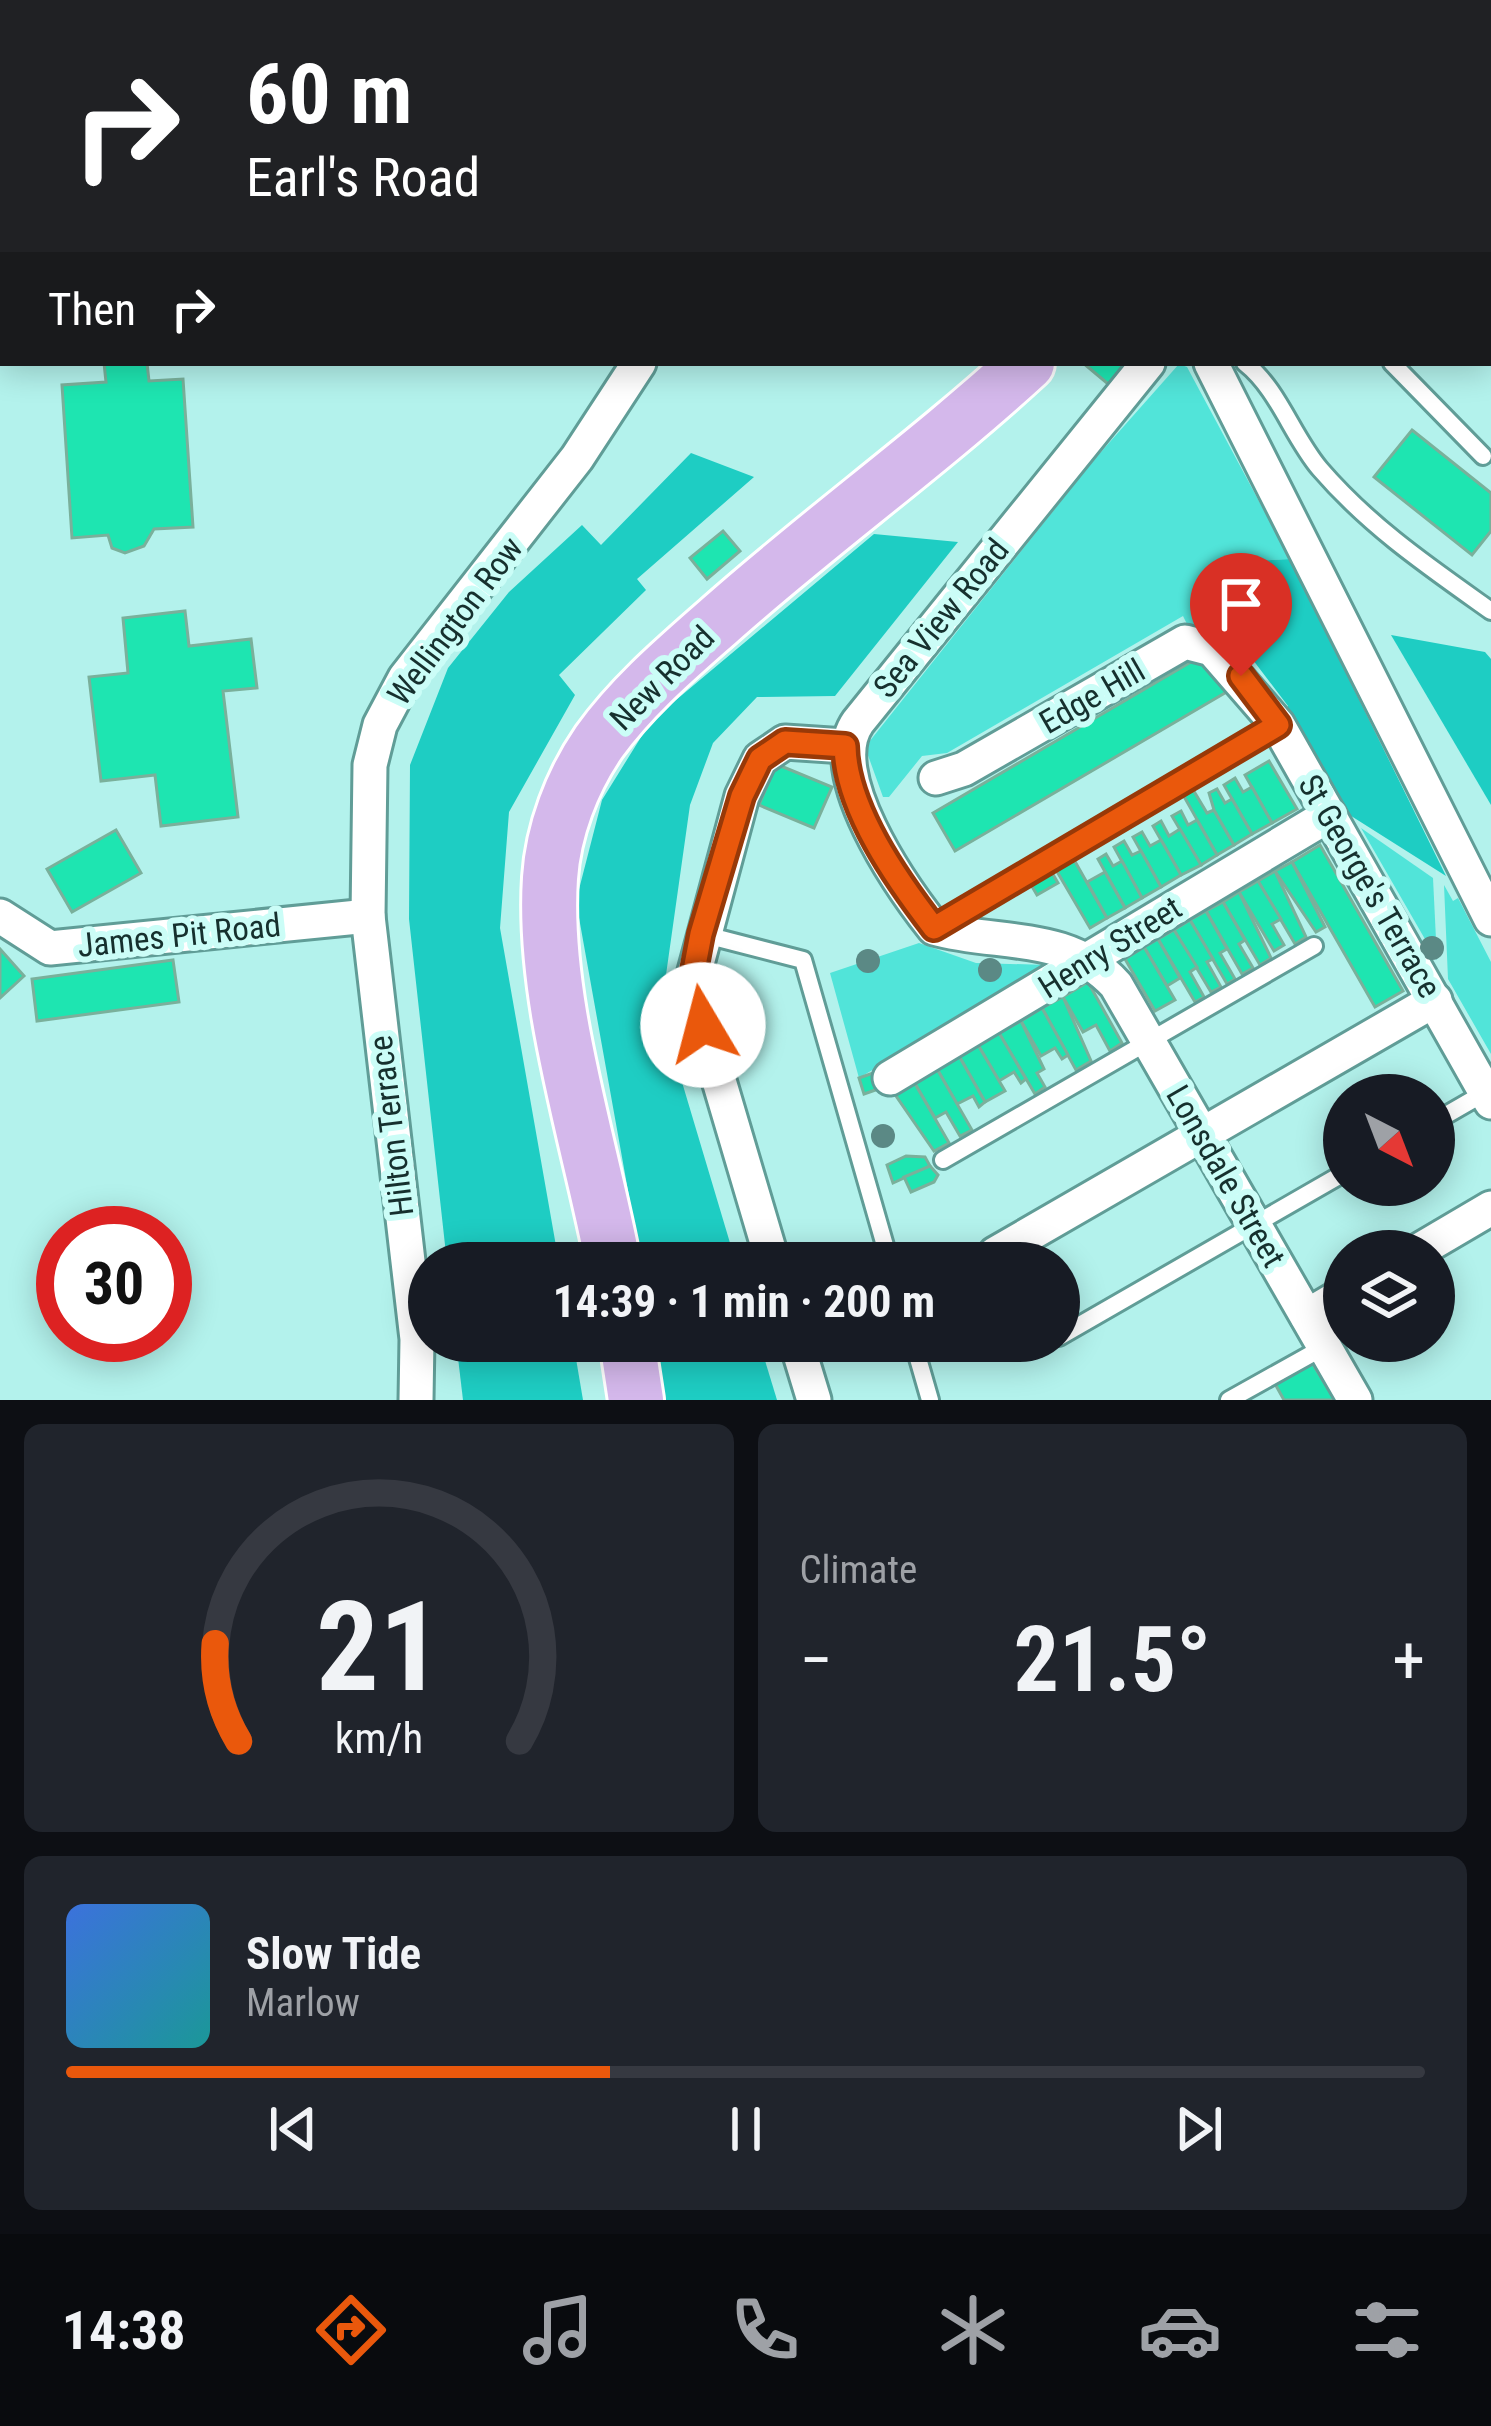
<!DOCTYPE html>
<meta charset="utf-8">
<style>
body{margin:0;font-family:"Roboto Condensed",sans-serif;background:#20242c;color:#f1f3f6;height:100vh;display:flex;flex-direction:column;font-size:45px;white-space:nowrap}
*{box-sizing:border-box;margin:0}
p{font-size:39px;color:#9ea1a6}
.icon{flex:none;width:66px;height:66px;fill:none;stroke:currentColor;stroke-width:2;stroke-linecap:round;stroke-linejoin:round}
.map{position:relative;height:1400px;overflow:hidden}
.drawer{display:flex;flex-direction:column;gap:24px;padding:24px;background:#0d0f14;flex:1}
.drawer>*{flex:none}
.banner{position:absolute;left:0px;top:0px;width:1491px;height:366px;box-shadow:0 6px 30px #0003;background:#202124;color:#fff;overflow:hidden}
.needle{width:78px;rotate:138deg}
.tools{position:absolute;left:1323px;top:1074px;display:grid;gap:24px}
.tools a{display:grid;place-items:center;width:132px;height:132px;border-radius:50%;background:#171b24;box-shadow:0 6px 30px #0003;font-size:60px}
.speed{position:absolute;left:36px;top:1206px;display:flex;gap:24px;font-size:60px;font-weight:700;text-align:center}
.speed>*{display:grid;place-content:center;width:156px;height:156px;border-radius:50%;background:#171b24;box-shadow:0 6px 30px #0003;line-height:1}
.speed .limit{border:18px solid #d22;background:#fff;color:#111}
.pin{position:absolute;display:grid;place-items:center;width:102px;height:102px;color:#fff;margin:-123px -51px;border-radius:50% 50% 50% 0;rotate:-45deg;box-shadow:0 0 12px #0007}
.pin .icon{rotate:45deg}
.me{position:absolute;width:132px;margin:-66px;rotate:352deg;stroke-linejoin:round;filter:drop-shadow(0 0 9px #0008)}
.turn{display:flex;align-items:center;gap:42px;height:252px;padding:0 48px;font-size:54px}
.turn .icon{width:156px;height:156px;stroke-width:2.5}
.turn b{display:block;font-size:84px;line-height:102px}
.then{display:flex;align-items:center;height:114px;padding:0 48px;background:#0003;gap:24px;font-size:45px}
.big{font-size:90px;font-weight:700;line-height:1.1}
.drawer .tile{flex:1;display:flex;flex-direction:column;justify-content:center;gap:18px;min-width:0;padding:0 42px;border-radius:18px;background:#20242c}
.drawer .dial{align-items:center;gap:0}
.dial svg{height:312px;overflow:visible;fill:none;stroke:#363941;stroke-width:7;stroke-linecap:round;text-anchor:middle}
.dial text{fill:#f1f3f6;stroke:none}
.song{display:flex;align-items:center;gap:36px}
.cover{width:144px;height:144px;border-radius:18px;background:linear-gradient(135deg,hsl(220 70% 55%),hsl(180 70% 35%))}
.played{height:12px;border-radius:6px;background:linear-gradient(90deg,#ea580c 40%,#363941 40%)}
.keys{display:flex;justify-content:space-around;direction:ltr}
.heat{display:flex;justify-content:space-between;align-items:center;font-size:66px;direction:ltr}
.drawer .tiles{flex:1;display:grid;gap:24px;grid-template-columns:1fr 1fr}
.tile:last-child{grid-column:span 2}
.trip{position:absolute;left:408px;top:1242px;width:672px;height:120px;border-radius:60px;background:#171b24;box-shadow:0 6px 30px #0003;font-weight:700;line-height:120px;text-align:center}
.dock{display:flex;height:192px;justify-content:space-around;align-items:center;background:#090b0e;color:#9ea1a6}
.dock .icon{width:84px;height:84px}
.dock .on{color:#ea580c}
.dock b{font-size:54px;color:#f1f3f6}
.map>svg:first-child{display:block}
.green{fill:#51e4d9}
.forest{fill:#1ecdc3}
.building{fill:#1ee5b1;stroke:#7ab09b;stroke-width:3}
.lines{fill:none;stroke-linecap:round;stroke-linejoin:round}
.lane-casing{stroke:#609d97;stroke-width:22}
.street-casing{stroke:#609d97;stroke-width:39}
.primary-casing{stroke:#fff;stroke-width:60}
.lane{stroke:#fff;stroke-width:16}
.street{stroke:#fff;stroke-width:33}
.primary{stroke:#d4b8eb;stroke-width:54}
.tree{fill:#5b8985}
.route-casing{stroke:#983908;stroke-width:30}
.route{stroke:#ea580c;stroke-width:21}
.labels{text-anchor:middle;dominant-baseline:central;stroke-width:12;stroke-linejoin:round;paint-order:stroke}
.street-label{font-size:33px;fill:#16302e;stroke:#cbfdf7}
</style>
<div class="map">
<svg width="1491" height="1400" viewBox="0 0 1491 1400">
<rect width="100%" height="100%" fill="#b3f2ec"/>
<g class="green">
<path d="M1179 364 1187 367 1290 559 1251 561 1209 619 1253 660 1246 665 1190 630 1183 616 947 753 922 756 889 797H883L865 747 1093 461Z"/>
<path d="M1361 828 1433 878 1437 960Z"/>
<path d="M1444 885 1453 901 1458 898 1491 962V1054L1448 979Z"/>
<path d="M919 943 976 963 1048 965 859 1078 830 973Z"/>
</g>
<g class="forest">
<path d="M691 453 754 477 637 579 646 590 559 675 575 695 509 812 500 928 559 1263H447L409 919 410 765 448 668 509 592 582 525 601 545Z"/>
<path d="M874 534 958 542 835 696 757 697 713 743 690 805 663 996 673 1052 736 1263H641L576 901 602 800 651 721Z"/>
<path d="M1290 559 1446 876 1348 814 1284 711 1288 706 1253 660 1209 619 1251 561Z"/>
<path d="M1391 635 1485 652 1491 659V805Z"/>
<path d="M456 1341H573L583 1400H463Z"/>
<path d="M655 1341H759L777 1400H665Z"/>
</g>
<g class="building">
<path d="M1010 0H1137L1138 3H1011Z"/>
<path d="M104 363H147L149 381 183 379 193 527 154 529 144 546 125 553 112 548 108 535 72 538 62 385 106 382Z"/>
<path d="M1083 363H1133L1113 388Z"/>
<path d="M1412 430 1491 493V531L1472 555 1374 477Z"/>
<path d="M723 531 740 551 707 579 690 558Z"/>
<path d="M185 611 189 646 251 639 257 688 223 691 238 817 161 826 155 775 101 781 89 677 128 673 123 618Z"/>
<path d="M1208 652 1230 690 955 851 933 813Z"/>
<path d="M1269 761 1297 809 1272 823 1245 775Z"/>
<path d="M776 764 832 787 814 828 759 805Z"/>
<path d="M1235 778 1243 792 1252 787 1272 823 1252 834 1224 785Z"/>
<path d="M1192 788 1207 813 1214 810 1234 845 1217 855 1182 793Z"/>
<path d="M1217 789 1225 803 1232 799 1252 834 1234 845 1214 810 1209 793Z"/>
<path d="M1181 811 1188 825 1197 820 1217 855 1201 865 1172 816Z"/>
<path d="M1161 821 1169 836 1180 829 1201 865 1181 875 1153 826Z"/>
<path d="M116 830 141 873 72 912 47 869Z"/>
<path d="M1142 832 1150 846 1161 840 1181 875 1161 887 1133 837Z"/>
<path d="M1124 841 1132 855 1141 851 1161 887 1142 898 1114 847Z"/>
<path d="M1320 845 1403 991 1375 1007 1292 862Z"/>
<path d="M1106 854 1113 866 1122 861 1142 898 1125 908 1098 859Z"/>
<path d="M1073 858 1107 918 1090 928 1055 868Z"/>
<path d="M1292 862 1325 927 1316 932 1275 871Z"/>
<path d="M1051 871 1058 883 1037 895 1030 883Z"/>
<path d="M1275 871 1306 937 1295 944 1258 881Z"/>
<path d="M1105 872 1125 908 1107 918 1087 882Z"/>
<path d="M1258 881 1281 919 1272 924 1284 945 1274 951 1239 892Z"/>
<path d="M1239 892 1271 958 1260 965 1223 902Z"/>
<path d="M1223 902 1245 940 1239 944 1253 968 1242 974 1206 911Z"/>
<path d="M1206 911 1227 949 1220 953 1235 979 1227 984 1190 920Z"/>
<path d="M1190 920 1213 959 1207 962 1221 987 1211 992 1174 930Z"/>
<path d="M1174 930 1197 967 1190 972 1204 997 1195 1002 1158 939Z"/>
<path d="M1158 939 1180 978 1167 986 1144 947Z"/>
<path d="M1144 947 1175 1000 1155 1011 1125 959Z"/>
<path d="M0 949 24 976 0 998Z"/>
<path d="M173 960 179 1002 37 1021 32 979Z"/>
<path d="M1088 982 1122 1043 1110 1051 1096 1025 1083 1032 1063 997Z"/>
<path d="M1063 997 1091 1061 1076 1070 1042 1008Z"/>
<path d="M1042 1008 1068 1055 1062 1059 1055 1048 1041 1056 1021 1021Z"/>
<path d="M1021 1021 1044 1069 1037 1073 1045 1087 1035 1094 999 1033Z"/>
<path d="M999 1033 1026 1079 1021 1083 1014 1072 999 1081 978 1045Z"/>
<path d="M978 1045 1005 1091 985 1102 959 1056Z"/>
<path d="M959 1056 985 1102 979 1107 973 1096 957 1104 937 1069Z"/>
<path d="M937 1069 972 1130 960 1136 946 1112 935 1118 914 1082Z"/>
<path d="M879 1071 884 1087 864 1094 859 1078Z"/>
<path d="M914 1082 949 1143 934 1151 894 1093Z"/>
<path d="M906 1156 925 1157 930 1166 893 1183 887 1165Z"/>
<path d="M930 1166 938 1175 934 1182 911 1192 904 1177Z"/>
<path d="M1311 1361 1335 1400H1284L1274 1382Z"/>
</g>
<g class="lines">
<defs>
<g id="lane">
<path d="M1460 0V3"/>
<path d="M1245 363C1279 390 1292 436 1320 469 1370 527 1429 567 1491 611"/>
<path d="M1392 363 1483 456"/>
<path d="M938 926 1278 725"/>
<path d="M702 934 803 960 890 1263"/>
<path d="M1434 1122 1486 1092"/>
<path d="M943 1160 1314 946"/>
<path d="M1059 1337 1344 1173"/>
<path d="M913 1341 930 1400"/>
<path d="M1229 1400 1324 1347"/>
</g>
<g id="street">
<path d="M96 0V3"/>
<path d="M812 3 813 0"/>
<path d="M0 297H3"/>
<path d="M1148 363 858 722C822 773 900 885 934 928 999 946 1067 931 1116 985L1355 1400"/>
<path d="M1211 363 1491 919"/>
<path d="M936 778 964 769 1185 642 1212 649 1278 725 1491 1102"/>
<path d="M0 916 50 948 368 916"/>
<path d="M890 1078 1329 815"/>
<path d="M1418 1251 1491 1208"/>
<path d="M995 1254 1435 1000"/>
<path d="M773 1263 691 986 742 796 760 759 785 742 845 746"/>
<path d="M1307 1316 1344 1294"/>
<path d="M796 1341 814 1400"/>
<path d="M416 1400 417 1339 368 916 370 765 380 725 405 678 577 458 639 363"/>
</g>
<g id="primary">
<path d="M1178 0V3"/>
<path d="M613 1263C590 1142 542 1000 550 878 553 831 572 781 599 742 633 695 677 658 720 620 820 531 929 453 1027 363"/>
<path d="M627 1341 636 1400"/>
</g>
</defs>
<use href="#lane" class="lane-casing"/>
<use href="#street" class="street-casing"/>
<use href="#primary" class="primary-casing"/>
<use href="#lane" class="lane"/>
<use href="#street" class="street"/>
<use href="#primary" class="primary"/>
</g>
<g class="tree">
<circle cx="1432" cy="948" r="12"/>
<circle cx="868" cy="961" r="12"/>
<circle cx="990" cy="970" r="12"/>
<circle cx="883" cy="1136" r="12"/>
</g>
<g class="lines">
<defs>
<path id="route" d="M703 1025 691 986 701 934 742 796 760 759 785 742 845 746C846 808 897 880 934 928L1278 725 1241 676"/>
</defs>
<use href="#route" class="route-casing"/>
<use href="#route" class="route"/>
</g>
<g class="labels">
<g class="street-label">
<text transform="translate(941 618) rotate(-51)">Sea View Road</text>
<text transform="translate(455 621) rotate(-53)">Wellington Row</text>
<text transform="translate(662 678) rotate(-45)">New Road</text>
<text transform="translate(1092 696) rotate(-30)">Edge Hill</text>
<text transform="translate(1370 886) rotate(60)">St George's Terrace</text>
<text transform="translate(179 935) rotate(-6)">James Pit Road</text>
<text transform="translate(1110 947) rotate(-32)">Henry Street</text>
<text transform="translate(391 1126) rotate(-97)">Hilton Terrace</text>
<text transform="translate(1226 1176) rotate(60)">Lonsdale Street</text>
</g>
</g>
</svg>
<div class="tools">
<a><svg class="needle" viewBox="-14 -14 28 28"><path d="M0-13l5 13h-10z" fill="#e53935"/><path d="M0 13l5-13h-10z" fill="#9ea1a6"/></svg></a>
<a><svg class="icon" aria-label="layers" viewBox="0 0 24 24"><path d="M12 4l9 5-9 5-9-5zM3 14l9 5 9-5"/></svg></a>
</div>
<div class="speed"><div class="limit">30</div></div>
<div class="pin" style="left:1241px;top:676px;background:#d93025"><svg class="icon" aria-label="arrive" viewBox="0 0 24 24"><path d="M6 21V4h12l-3 4 3 4H6"/></svg></div>
<svg class="me" style="left:703px;top:1025px" viewBox="-20 -20 40 40"><circle r="19" fill="#fff"/><path d="M0-13L10 11 0 6-10 11z" fill="#ea580c"/></svg>
<div class="trip">14:39 · 1 min · 200 m</div>
<div class="banner">
<div class="turn"><svg class="icon" aria-label="right" viewBox="0 0 24 24"><path d="M7 20v-9h11M14 6l5 5-5 5"/></svg><div><b>60 m</b>Earl's Road</div></div>
<div class="then">Then<svg class="icon" aria-label="right" viewBox="0 0 24 24"><path d="M7 20v-9h11M14 6l5 5-5 5"/></svg></div>
</div>
</div>
<section class="drawer">
<div class="tiles">
<div class="tile dial"><svg viewBox="0 0 100 80">
<path d="M14 69A42 42 0 1 1 86 69"/>
<path d="M14 69A42 42 0 0 1 8 44" stroke="#ea580c"/>
<text x="50" y="56" font-size="32" font-weight="700">21</text>
<text x="50" y="72" font-size="11">km/h</text>
</svg></div>
<div class="tile"><p>Climate</p>
<div class="heat"><a>−</a><b class="big">21.5°</b><a>+</a></div>
</div>
<div class="tile">
<div class="song"><i class="cover"></i><div><b>Slow Tide</b><p>Marlow</p></div></div>
<div class="played"></div>
<div class="keys"><svg class="icon" aria-label="previous" viewBox="0 0 24 24"><path d="M18 5L8 12l10 7zM5 5v14"/></svg><svg class="icon" aria-label="pause" viewBox="0 0 24 24"><path d="M8 5v14M16 5v14"/></svg><svg class="icon" aria-label="next" viewBox="0 0 24 24"><path d="M6 5l10 7-10 7zM19 5v14"/></svg></div>
</div>
</div>
</section>
<nav class="dock">
<b>14:38</b>
<svg class="icon on" aria-label="directions" viewBox="0 0 24 24"><path d="M12 3l9 9-9 9-9-9zM9 14v-3h6M13 9l2 2-2 2"/></svg>
<svg class="icon" aria-label="music" viewBox="0 0 24 24"><path d="M9 18V5l10-2v13"/><circle cx="6" cy="18" r="3"/><circle cx="16" cy="16" r="3"/></svg>
<svg class="icon" aria-label="phone" viewBox="0 0 24 24"><path d="M5 4h4l2 5-3 2q2 4 5 5l2-3 5 2v4C11 20 4 13 5 4z"/></svg>
<svg class="icon" aria-label="climate" viewBox="0 0 24 24"><path d="M12 3v18M4 7l16 10M4 17L20 7"/></svg>
<svg class="icon" aria-label="car" viewBox="0 0 24 24"><path d="M5 17H2v-5l4-1 3-4h7l3 4 3 1v5h-3M9 17h6M6 11h13"/><circle cx="7" cy="17" r="2"/><circle cx="17" cy="17" r="2"/></svg>
<svg class="icon" aria-label="filters" viewBox="0 0 24 24"><path d="M4 7h16M4 17h16"/><circle cx="9" cy="7" r="2"/><circle cx="15" cy="17" r="2"/></svg>
</nav>
